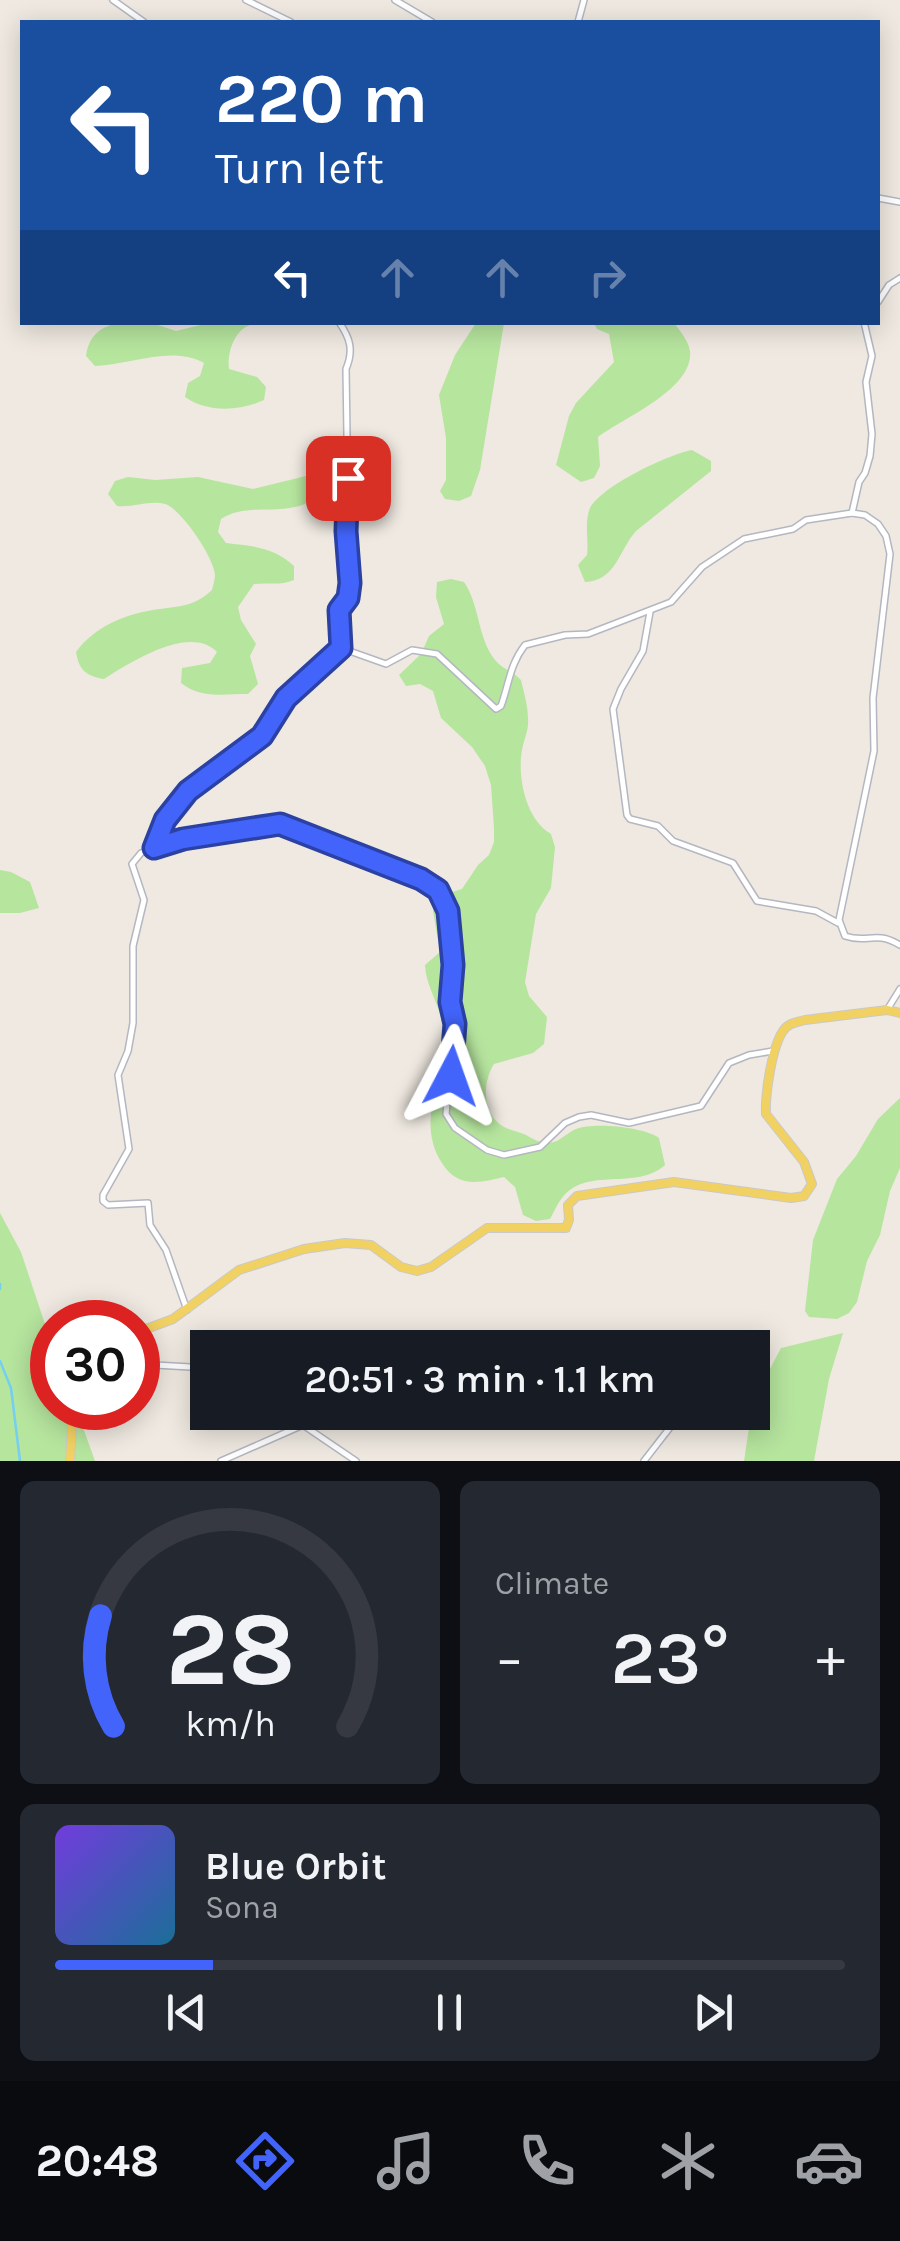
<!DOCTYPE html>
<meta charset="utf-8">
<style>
body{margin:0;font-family:Karla,sans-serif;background:#242831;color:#f1f3f6;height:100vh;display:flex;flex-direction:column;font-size:38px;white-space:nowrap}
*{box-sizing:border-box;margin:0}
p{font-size:32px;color:#9ea1a6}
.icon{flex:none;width:55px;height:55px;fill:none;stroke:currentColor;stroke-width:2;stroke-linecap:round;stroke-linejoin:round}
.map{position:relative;height:1461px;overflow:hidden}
.drawer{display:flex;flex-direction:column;gap:20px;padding:20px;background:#0d0f14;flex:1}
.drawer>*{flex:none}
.guide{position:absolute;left:20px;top:20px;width:860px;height:305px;border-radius:0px;box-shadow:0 5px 25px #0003;background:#1a4fa0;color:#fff;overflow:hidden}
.speed{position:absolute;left:30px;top:1300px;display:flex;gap:20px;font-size:50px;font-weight:700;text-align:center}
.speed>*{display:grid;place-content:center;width:130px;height:130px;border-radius:50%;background:#171b24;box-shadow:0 5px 25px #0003;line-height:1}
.speed .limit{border:15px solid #d22;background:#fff;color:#111}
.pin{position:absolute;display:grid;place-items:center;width:85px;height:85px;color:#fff;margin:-42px;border-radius:20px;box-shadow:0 5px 15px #0006}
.me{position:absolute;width:110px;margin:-55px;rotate:4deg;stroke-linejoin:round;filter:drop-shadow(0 0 8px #0008)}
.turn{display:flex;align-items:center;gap:35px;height:210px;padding:0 30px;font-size:45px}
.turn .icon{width:130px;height:130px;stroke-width:2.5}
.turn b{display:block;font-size:70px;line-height:85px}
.lanes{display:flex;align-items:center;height:95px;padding:0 30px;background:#0003;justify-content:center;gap:50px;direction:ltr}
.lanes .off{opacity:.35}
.big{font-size:75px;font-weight:600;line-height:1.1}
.drawer .card{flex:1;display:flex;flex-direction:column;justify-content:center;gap:15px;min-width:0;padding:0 35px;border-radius:15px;background:#242831}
.drawer .dial{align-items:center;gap:0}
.dial svg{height:260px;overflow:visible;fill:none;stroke:#363941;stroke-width:7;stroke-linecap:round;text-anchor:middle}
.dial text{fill:#f1f3f6;stroke:none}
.song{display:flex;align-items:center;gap:30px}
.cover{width:120px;height:120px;border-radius:15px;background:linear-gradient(135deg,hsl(260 70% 55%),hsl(200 70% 35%))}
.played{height:10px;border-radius:5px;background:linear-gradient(90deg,#4264fb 20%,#363941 20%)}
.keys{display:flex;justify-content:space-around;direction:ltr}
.heat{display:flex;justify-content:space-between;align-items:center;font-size:55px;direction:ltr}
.drawer .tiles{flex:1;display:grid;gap:20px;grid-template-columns:1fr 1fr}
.card:last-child{grid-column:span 2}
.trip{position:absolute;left:190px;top:1330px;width:580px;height:100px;border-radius:0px;background:#171b24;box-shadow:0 5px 25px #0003;font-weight:600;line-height:100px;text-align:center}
.tab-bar{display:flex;height:160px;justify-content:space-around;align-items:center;background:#090b0e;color:#9ea1a6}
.tab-bar .icon{width:70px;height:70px}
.tab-bar .on{color:#4264fb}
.tab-bar b{font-size:45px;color:#f1f3f6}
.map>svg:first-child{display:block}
.green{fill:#b6e59e}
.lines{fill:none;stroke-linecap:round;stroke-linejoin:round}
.stream{stroke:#75cff0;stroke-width:2.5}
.street-casing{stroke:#b4b7c1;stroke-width:8}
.primary-casing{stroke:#c9c9c9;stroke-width:10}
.street{stroke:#fff;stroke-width:5}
.primary{stroke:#f2d163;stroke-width:8}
.route-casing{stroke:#2b41a3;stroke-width:25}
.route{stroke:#4264fb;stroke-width:18}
</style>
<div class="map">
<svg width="900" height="1461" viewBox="0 0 900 1461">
<rect width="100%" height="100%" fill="#efe9e1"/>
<g class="green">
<path d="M117 323H152L176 331 209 323H267C261 324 255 323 250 325 233 331 227 355 229 369L257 377 266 387 264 400C240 411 207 413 185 397L188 383 200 376 204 363C172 345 130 365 95 366L86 356C89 336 99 328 117 323Z"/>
<path d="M476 323H504L480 470 471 496 459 501 445 499 440 491 446 480V438L439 395 455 355Z"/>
<path d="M594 323H674C680 331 688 340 690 351 694 389 623 418 598 437L600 466 594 478 581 482 556 465 569 416 576 403 614 362 609 334 597 329Z"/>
<path d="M692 450 711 461V471L636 531C619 550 616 581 585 582L578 565 587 555C589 541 584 522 590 508 602 486 667 455 692 450Z"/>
<path d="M306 476 315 486 313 500C283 518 248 501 221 519L218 532 226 543C252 546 274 547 294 566V580C280 586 269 582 254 584L238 607 241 620 256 644 250 656 258 684 248 694C223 694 201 699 181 683L182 668 210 663 217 652C190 624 131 662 104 679 86 676 79 670 76 652 95 626 127 613 160 609 181 606 195 606 212 590 213 586 215 579 215 575 214 557 180 508 165 504 150 500 133 508 117 506L108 494 115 481 128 477 155 480 198 477 253 489Z"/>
<path d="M451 579 464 582C480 605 477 637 495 660 502 669 513 671 521 680 524 693 528 706 528 719 529 730 524 739 522 750 517 777 526 820 551 834L555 847 551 888 536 914 525 982 529 996 547 1017 544 1044 533 1053 494 1064C482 1083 482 1114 504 1127 510 1130 519 1132 526 1135 533 1139 540 1143 548 1143 559 1143 566 1133 576 1129 594 1122 644 1127 659 1138L665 1165C637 1191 586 1166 562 1198 557 1204 554 1212 550 1219L536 1221 523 1215 515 1187 504 1177C479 1183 457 1188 442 1163 415 1122 444 1077 443 1033 443 1008 426 989 425 965L440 952 433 911 435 897 462 889 478 865 489 855 494 842V828L491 785 485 766 472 747 441 718 433 691 420 684 406 686 399 675 421 654 429 636 444 624 436 597 437 582Z"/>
<path d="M0 870 11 872 30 882 39 908 20 913H0Z"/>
<path d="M900 1098V1168L890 1191 880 1235 867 1261 857 1302 849 1313 837 1319 809 1317 805 1311 813 1240 837 1179 856 1156 878 1119Z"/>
<path d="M0 1213 21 1252 52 1345V1408H76L95 1461H0Z"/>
<path d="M843 1333 829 1379 814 1461H744L753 1401 781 1348Z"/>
</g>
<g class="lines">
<g class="stream">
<path d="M0 1284V1289"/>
<path d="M0 1361 11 1388 20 1461"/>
</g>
<defs>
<g id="street">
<path d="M113 0 144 22"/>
<path d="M246 0 291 22"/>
<path d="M395 0 432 22"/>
<path d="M578 22 584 0"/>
<path d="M878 198 900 202"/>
<path d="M878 302 889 285 900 278"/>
<path d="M852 513 859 482 865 473 870 456 872 434 866 382 872 356 864 322"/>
<path d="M650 612 643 651 621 689 613 709 627 815 630 819 658 826 673 841 733 863 757 901 816 911 838 923"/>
<path d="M341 648 386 664 412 650 437 654 496 709 501 706C509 684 510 664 525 645L565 635 588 634 671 602 702 567 744 539 793 529 806 520 852 513 865 515 878 524 886 536 890 554 873 698 874 751 839 920 845 936C868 944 874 930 900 945"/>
<path d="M154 847 165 820 188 791 263 736 286 699 341 648 339 610 348 598 350 583 345 531 348 502 346 369C354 350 350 338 339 322"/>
<path d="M887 1010 900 989"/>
<path d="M187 1310 166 1250 150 1225 148 1203 108 1205 103 1201V1195L129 1149 118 1075 128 1051 133 1023V946L144 900 132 864 141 853 183 839 280 825 421 879 438 891 448 911 453 965 450 1002 455 1024 446 1114 455 1128 487 1150 504 1155 540 1147 565 1123 579 1117 591 1115 629 1123 701 1106 729 1063 749 1055 773 1051"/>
<path d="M138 1358 155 1365 208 1368"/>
<path d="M294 1412 303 1425 356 1461"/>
<path d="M221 1461 303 1425"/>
<path d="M644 1461 682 1412"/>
</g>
<g id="primary">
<path d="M138 1332 173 1319 239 1270 304 1249 345 1243 371 1245 401 1267 417 1271 431 1267 487 1228H566L569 1220 568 1205 577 1196 674 1182 791 1198 804 1196 812 1184 804 1162 766 1114C765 1094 772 1047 783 1031 788 1023 797 1022 805 1020L887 1010 900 1013"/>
<path d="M70 1461 73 1408"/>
</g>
</defs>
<use href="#street" class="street-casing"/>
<use href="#primary" class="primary-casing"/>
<use href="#street" class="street"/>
<use href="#primary" class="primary"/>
</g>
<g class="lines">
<defs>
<path id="route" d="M348 478 346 531 350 583 348 598 339 610 341 648 286 698 262 736 188 791 165 820 154 848 183 839 280 824 421 879 438 890 448 911 453 965 450 1002 455 1024 451 1076"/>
</defs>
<use href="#route" class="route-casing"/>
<use href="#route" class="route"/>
</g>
</svg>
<div class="speed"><div class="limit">30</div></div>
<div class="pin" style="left:348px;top:478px;background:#d93025"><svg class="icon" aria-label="arrive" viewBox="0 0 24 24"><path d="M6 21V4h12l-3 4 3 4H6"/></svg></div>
<svg class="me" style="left:451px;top:1076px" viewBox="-20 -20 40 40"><path d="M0-17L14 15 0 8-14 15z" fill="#4264fb" stroke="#fff" stroke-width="4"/></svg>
<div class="trip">20:51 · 3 min · 1.1 km</div>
<div class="guide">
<div class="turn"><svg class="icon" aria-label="left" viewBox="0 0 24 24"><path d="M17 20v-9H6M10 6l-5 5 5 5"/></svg><div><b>220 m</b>Turn left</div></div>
<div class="lanes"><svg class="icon" aria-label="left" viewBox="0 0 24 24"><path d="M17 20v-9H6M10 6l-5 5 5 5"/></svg><svg class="icon off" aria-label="ahead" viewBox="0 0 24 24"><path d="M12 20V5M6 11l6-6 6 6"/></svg><svg class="icon off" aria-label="ahead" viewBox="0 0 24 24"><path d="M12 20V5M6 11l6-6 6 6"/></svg><svg class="icon off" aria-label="right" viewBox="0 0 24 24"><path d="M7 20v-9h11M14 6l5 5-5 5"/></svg></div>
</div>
</div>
<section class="drawer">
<div class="tiles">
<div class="card dial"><svg viewBox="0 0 100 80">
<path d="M14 69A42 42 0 1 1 86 69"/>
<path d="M14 69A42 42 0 0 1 10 35" stroke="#4264fb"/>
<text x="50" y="56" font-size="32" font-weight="700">28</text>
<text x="50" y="72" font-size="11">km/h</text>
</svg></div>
<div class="card"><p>Climate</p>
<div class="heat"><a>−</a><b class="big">23°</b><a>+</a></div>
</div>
<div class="card">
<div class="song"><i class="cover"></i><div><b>Blue Orbit</b><p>Sona</p></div></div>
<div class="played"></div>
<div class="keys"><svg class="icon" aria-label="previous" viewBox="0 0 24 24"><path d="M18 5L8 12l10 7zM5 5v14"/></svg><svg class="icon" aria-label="pause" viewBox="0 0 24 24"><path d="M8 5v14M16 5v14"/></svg><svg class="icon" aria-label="next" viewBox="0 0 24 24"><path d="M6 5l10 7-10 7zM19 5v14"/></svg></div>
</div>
</div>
</section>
<nav class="tab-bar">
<b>20:48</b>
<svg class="icon on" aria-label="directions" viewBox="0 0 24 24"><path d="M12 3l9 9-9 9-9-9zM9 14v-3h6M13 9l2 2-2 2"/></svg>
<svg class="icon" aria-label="music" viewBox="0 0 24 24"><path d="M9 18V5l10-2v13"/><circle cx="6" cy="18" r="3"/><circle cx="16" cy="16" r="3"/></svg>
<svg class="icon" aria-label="phone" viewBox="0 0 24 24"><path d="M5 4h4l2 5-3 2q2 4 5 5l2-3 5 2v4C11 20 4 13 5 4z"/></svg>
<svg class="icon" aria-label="climate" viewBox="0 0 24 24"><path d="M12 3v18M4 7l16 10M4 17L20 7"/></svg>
<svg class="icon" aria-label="car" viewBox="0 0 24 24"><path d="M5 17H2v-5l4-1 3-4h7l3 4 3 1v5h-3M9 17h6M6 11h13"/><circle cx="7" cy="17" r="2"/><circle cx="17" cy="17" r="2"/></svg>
</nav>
